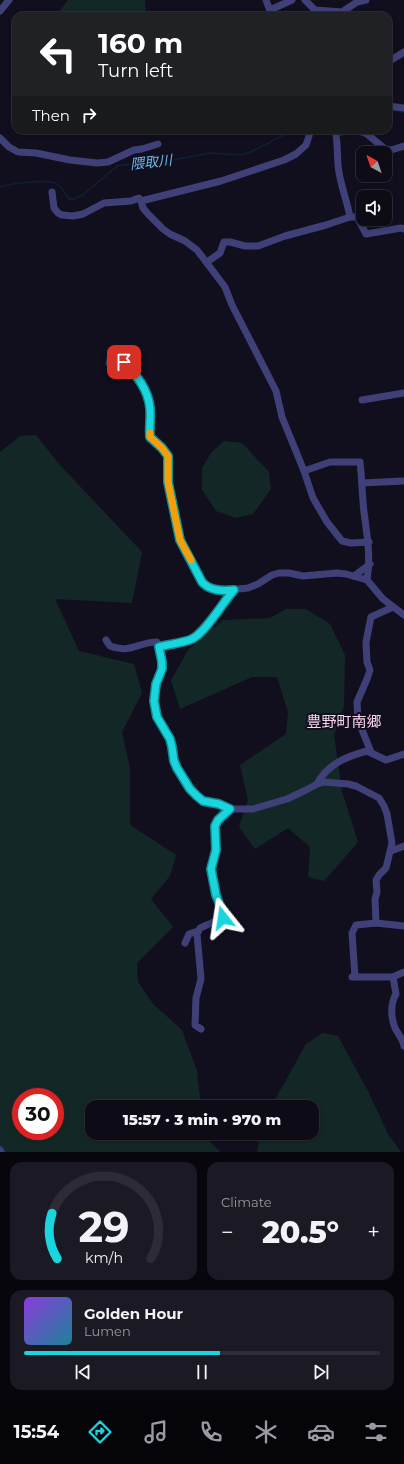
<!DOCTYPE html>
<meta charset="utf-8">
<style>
body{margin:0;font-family:Montserrat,"Noto Sans JP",sans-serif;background:#1b1923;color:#f1f3f6;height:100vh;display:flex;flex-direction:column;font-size:15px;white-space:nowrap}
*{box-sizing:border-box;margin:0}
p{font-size:13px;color:#9a9ba1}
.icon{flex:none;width:22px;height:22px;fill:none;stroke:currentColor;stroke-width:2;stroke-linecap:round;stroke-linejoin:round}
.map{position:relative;height:1152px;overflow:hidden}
.sheet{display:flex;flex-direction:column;gap:10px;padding:10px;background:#07060c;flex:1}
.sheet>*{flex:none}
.top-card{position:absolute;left:12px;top:12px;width:380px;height:122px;border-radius:12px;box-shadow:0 2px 6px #0003,0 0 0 1px #2d2b35;background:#202124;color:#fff;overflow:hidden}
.needle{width:26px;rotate:320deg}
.controls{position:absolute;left:356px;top:146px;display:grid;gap:8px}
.controls a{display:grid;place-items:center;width:36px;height:36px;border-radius:8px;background:#0d0b16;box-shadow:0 2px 6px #0003,0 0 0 1px #2d2b35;font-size:20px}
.speed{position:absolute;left:12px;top:1088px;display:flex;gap:8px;font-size:20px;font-weight:700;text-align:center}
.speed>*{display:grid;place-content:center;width:52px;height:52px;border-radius:50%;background:#0d0b16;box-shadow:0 2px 6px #0003,0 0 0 1px #2d2b35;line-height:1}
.speed .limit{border:6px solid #d22;background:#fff;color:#111}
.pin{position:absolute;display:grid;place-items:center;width:34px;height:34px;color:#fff;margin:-17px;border-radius:8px;box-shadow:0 2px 6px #0006}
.me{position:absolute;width:44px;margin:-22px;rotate:345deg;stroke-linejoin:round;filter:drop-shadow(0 0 3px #0008)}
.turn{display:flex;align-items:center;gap:14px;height:84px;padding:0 20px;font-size:18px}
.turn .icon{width:52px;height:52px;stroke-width:2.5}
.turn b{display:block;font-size:28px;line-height:34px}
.then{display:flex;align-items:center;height:38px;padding:0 20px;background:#0003;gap:8px;font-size:15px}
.big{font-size:30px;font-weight:800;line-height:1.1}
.sheet .widget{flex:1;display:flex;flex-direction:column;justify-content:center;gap:6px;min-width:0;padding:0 14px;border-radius:12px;background:#1b1923}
.sheet .dial{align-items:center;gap:0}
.dial svg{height:104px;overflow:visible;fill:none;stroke:#2d2b35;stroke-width:7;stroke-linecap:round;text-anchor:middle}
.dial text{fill:#f1f3f6;stroke:none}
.song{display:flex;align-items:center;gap:12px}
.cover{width:48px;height:48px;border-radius:6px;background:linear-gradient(135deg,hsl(270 70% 55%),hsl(190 70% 35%))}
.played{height:4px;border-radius:2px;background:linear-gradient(90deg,#19d6de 55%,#2d2b35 55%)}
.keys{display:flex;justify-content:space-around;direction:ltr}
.heat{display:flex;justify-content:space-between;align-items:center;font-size:22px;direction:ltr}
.sheet .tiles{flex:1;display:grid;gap:10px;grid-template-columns:1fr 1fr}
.widget:last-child{grid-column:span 2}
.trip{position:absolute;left:85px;top:1100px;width:234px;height:40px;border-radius:12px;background:#0d0b16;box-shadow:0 2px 6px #0003,0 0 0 1px #2d2b35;font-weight:800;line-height:40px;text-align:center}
.tabs{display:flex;height:64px;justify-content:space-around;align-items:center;background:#050409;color:#9a9ba1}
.tabs .icon{width:28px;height:28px}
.tabs .on{color:#19d6de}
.tabs b{font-size:18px;color:#f1f3f6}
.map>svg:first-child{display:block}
.green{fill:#132826;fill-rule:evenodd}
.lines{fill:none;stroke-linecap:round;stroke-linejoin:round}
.stream{stroke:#0e2038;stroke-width:1.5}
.minor{stroke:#3f4078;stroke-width:7}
.route-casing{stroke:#108b90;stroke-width:10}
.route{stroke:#19d6de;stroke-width:7}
.slow{stroke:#f59e0b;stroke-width:7}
.labels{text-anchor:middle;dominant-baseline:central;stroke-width:4;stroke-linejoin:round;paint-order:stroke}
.water-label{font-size:14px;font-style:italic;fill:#6bb9ee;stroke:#110f1e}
.quarter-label{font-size:15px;fill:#fad3ee;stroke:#110f1e}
</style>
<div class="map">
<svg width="404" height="1152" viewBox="0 0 404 1152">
<rect width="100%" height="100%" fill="#110f1e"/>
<g class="green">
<path d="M68 0H145L146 14 144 16H56Z"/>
<path d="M36 435 59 464 142 552 132 603 55 599 79 651 134 664 142 693 122 732 130 768V825L176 855 170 876 151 899 173 927 137 963 138 982 153 1004 182 1030 197 1071 201 1107H92V1133H203L204 1135 220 1152H0V452L20 436ZM21 1097H55V1131H21Z"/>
<path d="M224 441 242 443 269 472 271 489 253 514 236 518 216 511 202 490V468L211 453Z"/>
<path d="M286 609H306L330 624 345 655 344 706 334 735 342 791 358 842 324 881 308 877 310 847 288 828 255 849 239 827 248 800 240 765 286 734 288 712 277 677H252L180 709 171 680 188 650 223 620 270 618Z"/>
<path d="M323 1033 338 1036 369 1093 388 1134 401 1152H257L260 1133H312V1107H271L306 1044Z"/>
</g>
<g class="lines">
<g class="stream">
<path d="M390 110 404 112"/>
<path d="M0 187C10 184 50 178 57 184 62 188 66 194 69 199H74L83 195 117 166 130 164 147 159 173 160 210 153 241 155 253 151 293 130"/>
</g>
<g class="minor">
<path d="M266 0 272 16"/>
<path d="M305 0 315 10 342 12 357 2 366 0"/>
<path d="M270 10 292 0"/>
<path d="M0 11 9 0"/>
<path d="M388 62 404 52"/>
<path d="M388 106 404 108"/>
<path d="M335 130C338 142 337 152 338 165 339 181 347 200 350 217"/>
<path d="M336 132 359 131 367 134 385 149 391 150 404 146"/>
<path d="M0 138 9 147 18 152 36 153 70 160 97 163 108 162 134 150 142 149 158 144"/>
<path d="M52 192 54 208 58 213 62 215 73 216 83 214 104 203 131 201 139 198 141 201 221 181 284 160 296 154 306 145 311 130"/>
<path d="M141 201 143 208 148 214 163 229 170 234 185 241 197 250 225 287 232 305 276 391 282 417 304 471 313 498 327 522 342 541 351 543 369 542"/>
<path d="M207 262 220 253 224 242H230L245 246H258L285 236 326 225 350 217H357L366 234 401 228 404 229"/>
<path d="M109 363 111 354 114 352C130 369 149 384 150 409 151 418 149 428 150 437L162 448 168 455V482L180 540 202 581 210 589 229 590 248 588 258 584 272 575 279 573H289L303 576 337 573 346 574 367 580 383 599 404 615"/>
<path d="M362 400 404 393"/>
<path d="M304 471 330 462H360C362 478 362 495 364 512 367 535 371 557 367 580"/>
<path d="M362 483 404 481"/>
<path d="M354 576 370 564"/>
<path d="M234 590C223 602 207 632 192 639 183 643 170 644 159 647L162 662V669L156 684 154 701 157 717 170 739 172 747 173 761 177 768 190 789 203 801 219 804 230 809H253L287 799 306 790 317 784 324 782 348 784 356 786 379 798 384 806 387 814 392 843 386 868 379 875 376 880 377 892 375 899 376 923 356 925 352 933 355 977"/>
<path d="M106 640 110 646C130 654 138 642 157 642L159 647"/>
<path d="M371 752 358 720 357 702 367 679 370 670 367 662 366 642 371 617 393 607"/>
<path d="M317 784C327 764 348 756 367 751L386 760 404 754"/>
<path d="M391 851 404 846"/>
<path d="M376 923 404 926"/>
<path d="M185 943 189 934 198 931"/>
<path d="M352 977H393L404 972"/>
<path d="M393 977 396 994C390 1004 391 1018 395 1028 398 1034 403 1039 404 1046"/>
<path d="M201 1029 195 1025 196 998 201 979 197 934 200 928 223 918V913L216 895 211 869 216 850 215 826 218 820 230 809"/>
<path d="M0 1150 1 1152"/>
</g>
</g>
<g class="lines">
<defs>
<path id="route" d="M124 362C137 376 148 389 150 408 151 418 149 428 150 437L162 448 168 456V482L180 540 202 582C210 591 222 591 234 590 223 602 206 632 192 639 183 643 170 644 159 647L162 662V669L156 684 154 701 157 717 170 739 172 747 174 761 177 768 190 789 197 796 203 801 219 804 230 809 218 820 215 826 216 850 211 869 216 895 223 913V918"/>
</defs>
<use href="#route" class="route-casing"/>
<use href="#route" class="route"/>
<path class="slow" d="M150 433V437L162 448 168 456V482L180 540 191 560"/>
</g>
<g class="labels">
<g class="water-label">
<text transform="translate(151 162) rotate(-6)">隈取川</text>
</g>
<g class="quarter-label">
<text x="344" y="721">豊野町南郷</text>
</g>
</g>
</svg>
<div class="controls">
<a><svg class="needle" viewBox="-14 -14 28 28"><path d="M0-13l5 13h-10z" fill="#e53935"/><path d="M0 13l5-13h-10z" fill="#9a9ba1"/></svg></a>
<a><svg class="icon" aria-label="sound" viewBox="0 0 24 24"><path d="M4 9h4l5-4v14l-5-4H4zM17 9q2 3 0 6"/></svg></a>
</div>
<div class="speed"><div class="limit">30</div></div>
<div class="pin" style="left:124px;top:362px;background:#d93025"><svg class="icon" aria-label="arrive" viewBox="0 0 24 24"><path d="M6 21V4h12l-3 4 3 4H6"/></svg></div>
<svg class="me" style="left:223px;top:918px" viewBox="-20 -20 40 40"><path d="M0-17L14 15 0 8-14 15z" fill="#19d6de" stroke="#fff" stroke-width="4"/></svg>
<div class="trip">15:57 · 3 min · 970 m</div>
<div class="top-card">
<div class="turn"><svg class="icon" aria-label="left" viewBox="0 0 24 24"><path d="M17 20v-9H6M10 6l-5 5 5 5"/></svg><div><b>160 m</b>Turn left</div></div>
<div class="then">Then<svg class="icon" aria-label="right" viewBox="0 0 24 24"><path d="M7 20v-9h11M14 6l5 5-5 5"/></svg></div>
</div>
</div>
<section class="sheet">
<div class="tiles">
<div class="widget dial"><svg viewBox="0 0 100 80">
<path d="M14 69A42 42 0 1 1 86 69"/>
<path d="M14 69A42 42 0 0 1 10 34" stroke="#19d6de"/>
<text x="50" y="56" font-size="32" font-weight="700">29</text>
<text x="50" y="72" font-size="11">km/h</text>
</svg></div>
<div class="widget"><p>Climate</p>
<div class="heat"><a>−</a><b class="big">20.5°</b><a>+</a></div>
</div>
<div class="widget">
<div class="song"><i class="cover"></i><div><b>Golden Hour</b><p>Lumen</p></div></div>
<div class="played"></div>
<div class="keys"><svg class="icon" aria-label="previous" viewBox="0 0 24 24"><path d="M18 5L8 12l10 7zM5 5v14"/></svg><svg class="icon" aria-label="pause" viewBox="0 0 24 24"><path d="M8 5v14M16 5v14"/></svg><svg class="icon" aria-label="next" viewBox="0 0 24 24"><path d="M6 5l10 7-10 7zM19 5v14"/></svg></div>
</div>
</div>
</section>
<nav class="tabs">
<b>15:54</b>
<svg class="icon on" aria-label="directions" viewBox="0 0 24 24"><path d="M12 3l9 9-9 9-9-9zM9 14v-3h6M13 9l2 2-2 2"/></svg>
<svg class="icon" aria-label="music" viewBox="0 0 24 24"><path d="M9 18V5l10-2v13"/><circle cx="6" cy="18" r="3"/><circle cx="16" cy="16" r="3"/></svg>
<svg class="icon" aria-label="phone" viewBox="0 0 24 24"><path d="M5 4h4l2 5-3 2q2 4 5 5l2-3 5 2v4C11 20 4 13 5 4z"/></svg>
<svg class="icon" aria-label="climate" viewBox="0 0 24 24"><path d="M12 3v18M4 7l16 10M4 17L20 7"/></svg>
<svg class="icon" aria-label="car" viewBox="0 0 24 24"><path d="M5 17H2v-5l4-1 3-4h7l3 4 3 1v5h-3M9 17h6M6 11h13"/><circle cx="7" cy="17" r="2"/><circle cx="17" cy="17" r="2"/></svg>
<svg class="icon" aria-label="filters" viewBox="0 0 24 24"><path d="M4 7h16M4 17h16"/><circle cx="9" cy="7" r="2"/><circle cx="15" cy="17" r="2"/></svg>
</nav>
